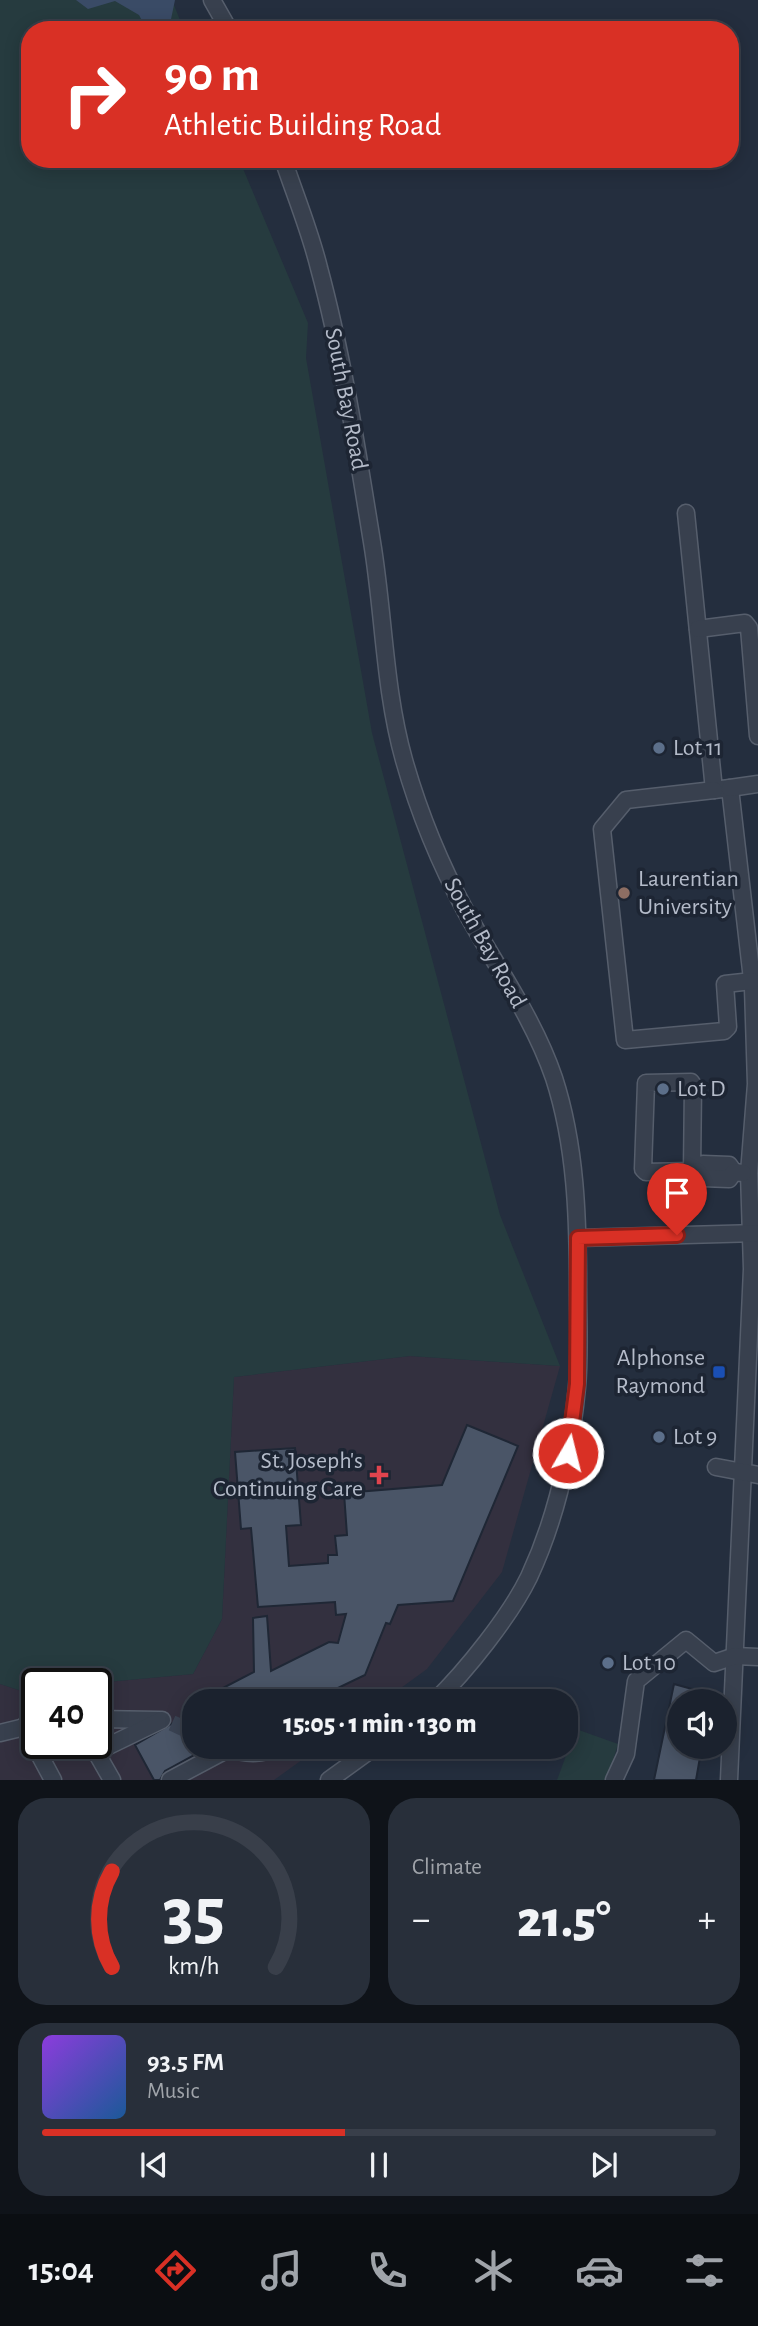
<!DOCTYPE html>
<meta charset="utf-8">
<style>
body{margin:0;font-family:"Alegreya Sans",sans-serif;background:#282f3a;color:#f1f3f6;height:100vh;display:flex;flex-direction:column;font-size:26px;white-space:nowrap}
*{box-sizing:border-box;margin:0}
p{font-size:23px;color:#a0a4aa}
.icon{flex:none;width:38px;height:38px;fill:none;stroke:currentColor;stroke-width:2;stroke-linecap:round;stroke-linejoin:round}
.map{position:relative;height:1780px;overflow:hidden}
.drawer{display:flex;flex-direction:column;gap:18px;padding:18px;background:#0f1319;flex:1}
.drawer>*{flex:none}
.hud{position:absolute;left:21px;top:21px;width:718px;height:147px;border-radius:28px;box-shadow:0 4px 18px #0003,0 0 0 2px #393f4a;background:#d93025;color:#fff;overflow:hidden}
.buttons{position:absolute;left:667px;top:1689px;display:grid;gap:14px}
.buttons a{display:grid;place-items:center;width:70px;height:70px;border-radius:50%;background:#1b222e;box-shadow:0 4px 18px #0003,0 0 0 2px #393f4a;font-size:35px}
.speed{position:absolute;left:21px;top:1668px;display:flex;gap:14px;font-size:35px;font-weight:700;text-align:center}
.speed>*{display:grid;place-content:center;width:91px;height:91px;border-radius:50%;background:#1b222e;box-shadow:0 4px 18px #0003,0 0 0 2px #393f4a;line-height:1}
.speed .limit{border:4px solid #111;border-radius:10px;background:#fff;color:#111}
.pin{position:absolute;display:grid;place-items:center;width:60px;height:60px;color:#fff;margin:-72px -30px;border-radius:50% 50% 50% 0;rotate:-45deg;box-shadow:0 0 7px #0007}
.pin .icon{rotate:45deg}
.me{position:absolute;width:77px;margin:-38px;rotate:8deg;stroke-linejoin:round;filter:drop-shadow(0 0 5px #0008)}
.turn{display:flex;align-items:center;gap:24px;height:147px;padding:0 28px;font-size:32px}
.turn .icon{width:91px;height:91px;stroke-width:2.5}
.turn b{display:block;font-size:49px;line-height:60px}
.big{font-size:52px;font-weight:800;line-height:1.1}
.drawer .widget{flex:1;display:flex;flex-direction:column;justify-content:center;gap:10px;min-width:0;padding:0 24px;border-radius:28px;background:#282f3a}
.drawer .dial{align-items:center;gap:0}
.dial svg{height:182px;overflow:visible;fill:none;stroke:#393f4a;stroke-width:7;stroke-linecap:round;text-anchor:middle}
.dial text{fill:#f1f3f6;stroke:none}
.song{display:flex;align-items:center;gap:21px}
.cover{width:84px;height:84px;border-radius:10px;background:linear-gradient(135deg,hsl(270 70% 55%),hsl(210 70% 35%))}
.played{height:7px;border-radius:4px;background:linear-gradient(90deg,#d93025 45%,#393f4a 45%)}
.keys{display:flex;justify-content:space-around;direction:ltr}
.heat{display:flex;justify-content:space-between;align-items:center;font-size:38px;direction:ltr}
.drawer .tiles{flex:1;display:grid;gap:18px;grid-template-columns:1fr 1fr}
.widget:last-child{grid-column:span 2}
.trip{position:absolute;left:182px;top:1689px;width:396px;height:70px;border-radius:28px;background:#1b222e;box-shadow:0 4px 18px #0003,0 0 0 2px #393f4a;font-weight:800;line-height:70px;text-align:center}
.menu{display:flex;height:112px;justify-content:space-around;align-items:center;background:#0b0e12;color:#a0a4aa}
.menu .icon{width:49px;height:49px}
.menu .on{color:#d93025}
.menu b{font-size:32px;color:#f1f3f6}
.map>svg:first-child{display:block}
.medical{fill:#33303f}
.green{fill:#263b3f}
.water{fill:#3a4b66}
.building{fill:#4a5567;stroke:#1f2735;stroke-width:2}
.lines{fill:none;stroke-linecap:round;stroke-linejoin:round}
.minor-tunnel{stroke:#3a4353;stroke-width:16;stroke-dasharray:16 8;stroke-linecap:butt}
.minor-casing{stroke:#565e6c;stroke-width:19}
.minor{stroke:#38404e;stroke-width:16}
.route-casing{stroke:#8d1f18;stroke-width:18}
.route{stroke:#d93025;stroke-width:12}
.service-dot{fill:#5c6f8a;stroke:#1d2533;stroke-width:2.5}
.education-dot{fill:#8d6e63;stroke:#1d2533;stroke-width:2.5}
.transit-dot{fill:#1a4fb4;stroke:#1d2533;stroke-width:2.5}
.health-dot{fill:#e0444e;stroke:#1d2533;stroke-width:2.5}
.labels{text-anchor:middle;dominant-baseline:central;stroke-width:7;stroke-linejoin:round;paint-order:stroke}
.street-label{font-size:24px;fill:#b4bbc9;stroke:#1d2533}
.poi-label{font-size:24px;fill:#b4bbc9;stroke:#1d2533;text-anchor:start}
</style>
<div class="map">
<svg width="758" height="1780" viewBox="0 0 758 1780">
<rect width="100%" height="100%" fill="#242e3e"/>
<path class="medical" d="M410 1356 560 1366 502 1572 427 1669 383 1701H194V1746L320 1747 274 1780H0V1684L37 1696V1743H96V1683L193 1674 222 1619 234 1377Z"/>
<g class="green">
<path d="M0 0H172L184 30H30V159H239L308 323 306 358 372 733 500 1215 560 1366 410 1356 234 1377 222 1619 193 1674 96 1683 37 1684V1696L0 1684Z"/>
<path d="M576 1729 618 1744 607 1780H557Z"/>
</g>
<path class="water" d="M76 0H175L170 24 173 30H147L139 15 115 1 88 9Z"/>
<g class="building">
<path d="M467 1425 518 1446 453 1601 398 1605 390 1624 386 1623 365 1675 311 1701H227L221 1689 254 1672 253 1618 267 1616 271 1671 329 1642 338 1643 346 1614 336 1615 335 1602 258 1607 251 1528 241 1529 235 1452 295 1448 301 1525 286 1526 289 1566 328 1563V1555H337L335 1536 347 1535 344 1493 442 1485Z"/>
<path d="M674 1684 721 1697 720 1701H679V1746H702L696 1780H654Z"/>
<path d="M194 1711V1746H211L165 1771 160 1780H154L135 1745Z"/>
</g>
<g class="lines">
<path class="minor-tunnel" d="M172 1723 194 1733"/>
<defs>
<g id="minor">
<path d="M212 0 229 30"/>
<path d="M283 159C295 195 310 231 319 268 343 357 357 450 372 542 384 614 384 689 404 760 419 813 440 864 466 912 496 966 534 1019 554 1078 576 1146 578 1218 578 1289 578 1321 580 1355 577 1387 571 1451 556 1519 529 1577 510 1616 466 1671 435 1701"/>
<path d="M686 513 714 790 730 788 753 988 756 1084 749 1173 752 1269 729 1780"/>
<path d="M698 629 745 623 749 628 758 736"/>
<path d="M730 788 758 784"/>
<path d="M714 790 626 800 602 829 625 1040 724 1031 728 1027 725 984 752 981"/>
<path d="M692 1171 693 1085 691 1082 646 1083 643 1169 646 1172 692 1171H697L703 1164 729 1165 734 1172"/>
<path d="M697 1171 702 1178 729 1179 734 1172 743 1173"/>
<path d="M578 1238 758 1233"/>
<path d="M716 1467 758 1475"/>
<path d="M96 1719 159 1720"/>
<path d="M24 1726 53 1780"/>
<path d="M0 1733 37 1724"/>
<path d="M227 1747C245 1755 263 1755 281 1746"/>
<path d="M112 1780 96 1752 162 1720"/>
<path d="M170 1780 230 1748"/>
<path d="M329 1780 376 1746"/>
<path d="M614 1780 626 1754 636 1681 686 1640 714 1663 735 1656 758 1657"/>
</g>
</defs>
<use href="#minor" class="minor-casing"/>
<use href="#minor" class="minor"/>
</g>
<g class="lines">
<defs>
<path id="route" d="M568 1453 577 1384 578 1238 677 1235"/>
</defs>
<use href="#route" class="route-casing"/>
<use href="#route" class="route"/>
</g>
<g class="service-dot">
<circle cx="659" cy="748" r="7"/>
<circle cx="663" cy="1089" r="7"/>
<circle cx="659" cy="1437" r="7"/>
<circle cx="608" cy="1663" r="7"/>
</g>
<circle class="education-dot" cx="624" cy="893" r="7"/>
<rect class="transit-dot" x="712" y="1365" width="14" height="14" rx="3.5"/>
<path class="health-dot" d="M375.5 1464.5h7v7h7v7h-7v7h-7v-7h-7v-7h7z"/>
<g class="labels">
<g class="street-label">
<text transform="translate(346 399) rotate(79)">South Bay Road</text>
<text transform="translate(485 943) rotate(61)">South Bay Road</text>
</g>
<g class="poi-label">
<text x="673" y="748">Lot 11</text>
<text x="638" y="879">Laurentian<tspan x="638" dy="28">University</tspan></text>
<text x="677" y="1089">Lot D</text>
<text x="705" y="1358" text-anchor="end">Alphonse<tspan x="705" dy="28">Raymond</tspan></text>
<text x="673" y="1437">Lot 9</text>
<text x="363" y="1461" text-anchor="end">St. Joseph's<tspan x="363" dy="28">Continuing Care</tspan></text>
<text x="622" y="1663">Lot 10</text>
</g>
</g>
</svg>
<div class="buttons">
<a><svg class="icon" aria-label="sound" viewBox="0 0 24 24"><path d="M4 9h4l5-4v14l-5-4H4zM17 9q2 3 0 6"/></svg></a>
</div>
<div class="speed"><div class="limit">40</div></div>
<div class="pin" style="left:677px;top:1235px;background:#d93025"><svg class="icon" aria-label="arrive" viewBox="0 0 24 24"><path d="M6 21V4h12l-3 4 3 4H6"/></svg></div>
<svg class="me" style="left:568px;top:1453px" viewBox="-20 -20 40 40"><circle r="17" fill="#d93025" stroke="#fff" stroke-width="3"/><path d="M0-11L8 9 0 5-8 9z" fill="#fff"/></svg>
<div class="trip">15:05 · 1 min · 130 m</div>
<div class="hud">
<div class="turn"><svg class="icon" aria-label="right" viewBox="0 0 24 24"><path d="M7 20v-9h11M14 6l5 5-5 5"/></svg><div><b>90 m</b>Athletic Building Road</div></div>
</div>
</div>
<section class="drawer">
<div class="tiles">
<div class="widget dial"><svg viewBox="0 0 100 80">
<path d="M14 69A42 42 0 1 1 86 69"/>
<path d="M14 69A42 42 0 0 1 14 27" stroke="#d93025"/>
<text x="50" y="56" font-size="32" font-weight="700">35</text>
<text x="50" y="72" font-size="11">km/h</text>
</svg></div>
<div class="widget"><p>Climate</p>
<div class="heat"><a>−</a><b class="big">21.5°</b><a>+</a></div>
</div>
<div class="widget">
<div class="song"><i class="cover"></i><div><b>93.5 FM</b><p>Music</p></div></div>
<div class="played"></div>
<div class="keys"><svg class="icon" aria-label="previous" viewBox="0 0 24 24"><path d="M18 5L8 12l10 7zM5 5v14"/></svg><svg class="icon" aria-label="pause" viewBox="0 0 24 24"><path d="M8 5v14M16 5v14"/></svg><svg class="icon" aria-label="next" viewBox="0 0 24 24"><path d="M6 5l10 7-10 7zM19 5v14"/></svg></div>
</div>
</div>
</section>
<nav class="menu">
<b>15:04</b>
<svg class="icon on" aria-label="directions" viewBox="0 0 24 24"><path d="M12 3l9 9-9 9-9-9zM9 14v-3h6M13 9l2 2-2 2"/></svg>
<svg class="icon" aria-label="music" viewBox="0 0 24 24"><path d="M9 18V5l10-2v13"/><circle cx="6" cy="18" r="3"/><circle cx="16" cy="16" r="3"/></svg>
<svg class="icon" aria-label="phone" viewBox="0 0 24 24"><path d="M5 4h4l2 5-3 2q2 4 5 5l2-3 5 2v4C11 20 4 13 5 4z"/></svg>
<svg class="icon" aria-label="climate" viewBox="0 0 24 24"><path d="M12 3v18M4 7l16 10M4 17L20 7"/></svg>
<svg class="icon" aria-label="car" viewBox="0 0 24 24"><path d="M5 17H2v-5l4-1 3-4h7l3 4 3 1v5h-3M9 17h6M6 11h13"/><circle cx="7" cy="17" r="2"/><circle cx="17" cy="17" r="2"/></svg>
<svg class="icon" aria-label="filters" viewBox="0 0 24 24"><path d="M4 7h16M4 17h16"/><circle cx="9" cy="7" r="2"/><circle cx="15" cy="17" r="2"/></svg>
</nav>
